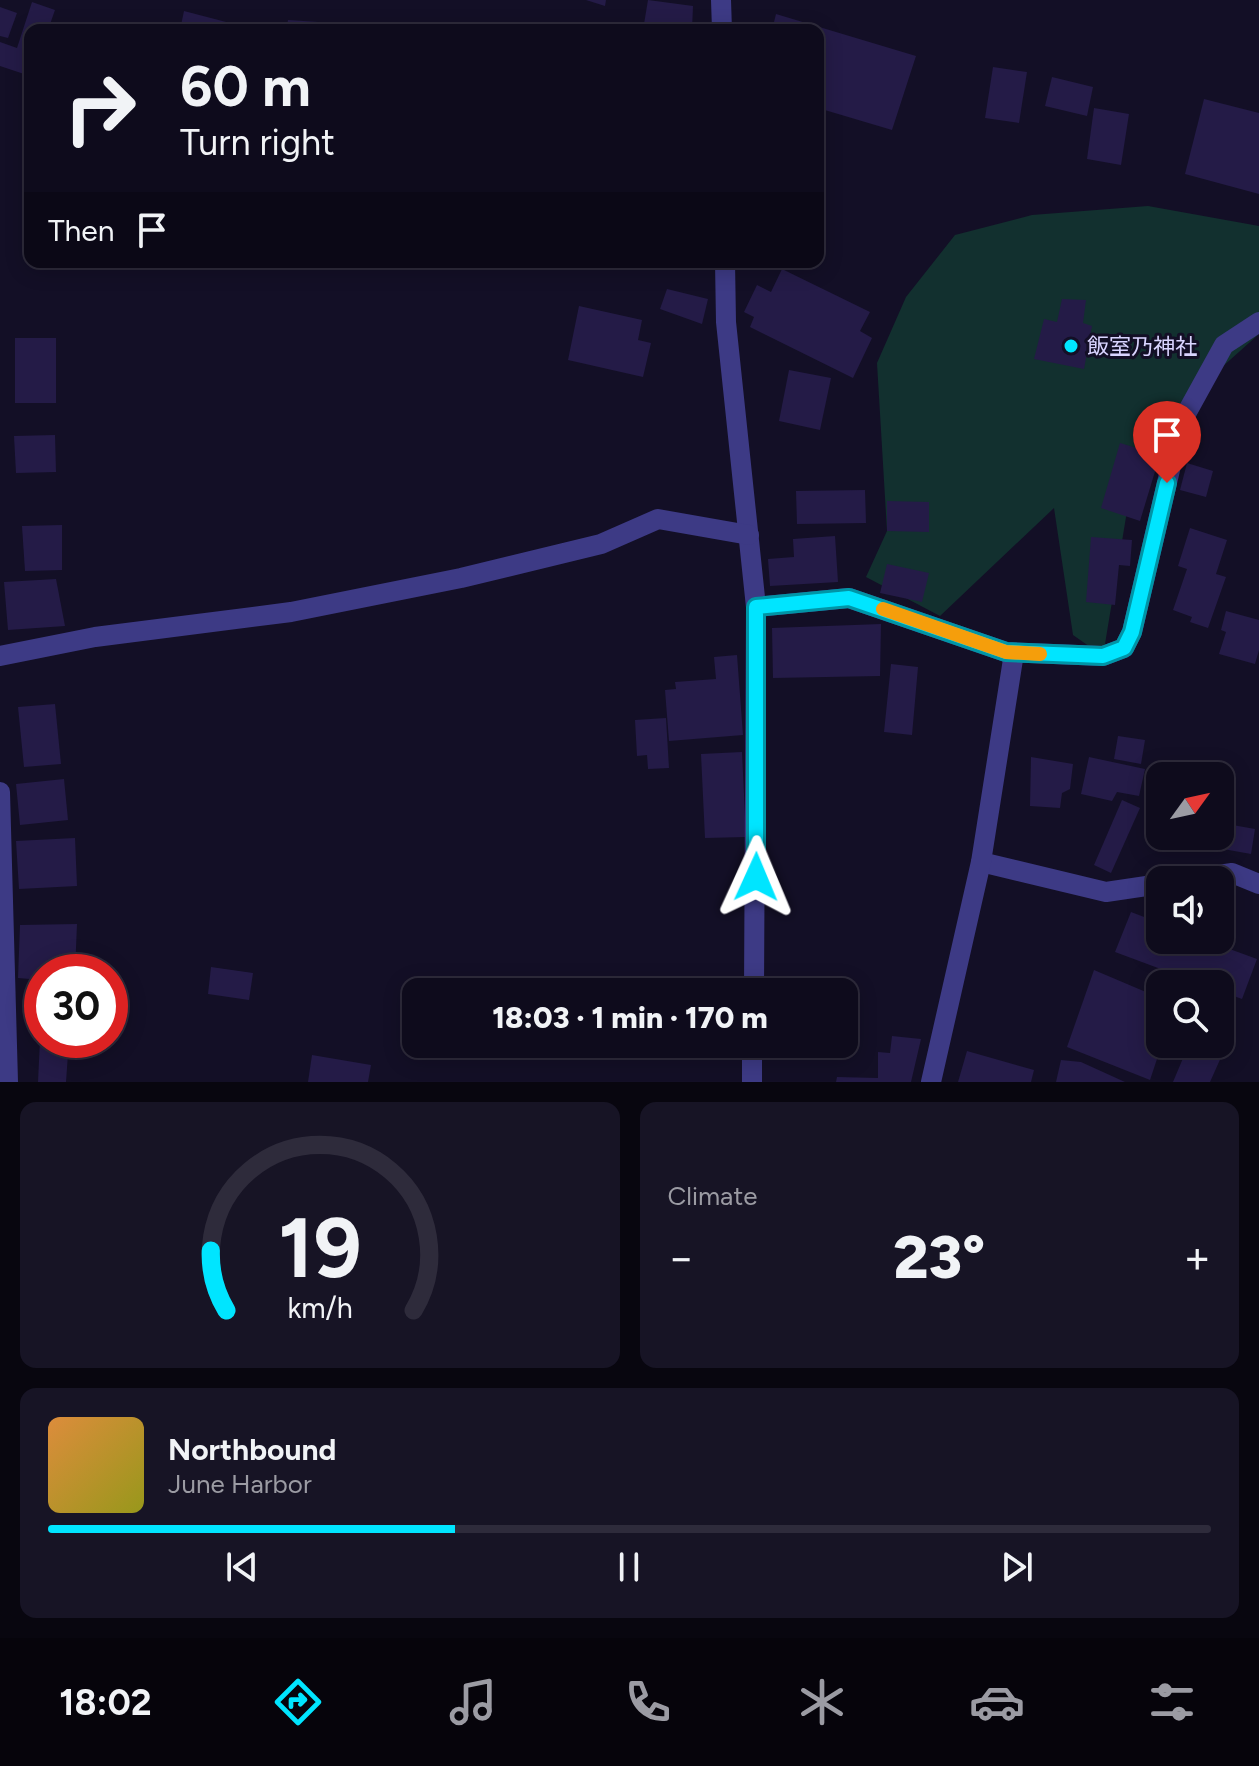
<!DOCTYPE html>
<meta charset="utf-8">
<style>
body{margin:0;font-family:Figtree,"Noto Sans JP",sans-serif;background:#171425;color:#f1f3f6;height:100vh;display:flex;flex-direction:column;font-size:30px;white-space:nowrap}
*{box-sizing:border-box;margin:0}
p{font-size:26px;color:#9b9ba3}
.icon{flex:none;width:44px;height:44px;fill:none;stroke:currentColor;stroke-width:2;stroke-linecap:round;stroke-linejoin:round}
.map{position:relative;height:1082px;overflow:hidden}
.drawer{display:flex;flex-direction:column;gap:20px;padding:20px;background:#08060f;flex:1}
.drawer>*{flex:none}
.hud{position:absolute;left:24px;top:24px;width:800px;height:244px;border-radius:16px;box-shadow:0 4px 20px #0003,0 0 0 2px #2e2b3b;background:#0e0b1c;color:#f1f3f6;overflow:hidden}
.needle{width:52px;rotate:57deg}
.fabs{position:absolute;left:1146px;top:762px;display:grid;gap:16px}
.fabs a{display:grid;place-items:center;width:88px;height:88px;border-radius:16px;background:#0e0b1c;box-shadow:0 4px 20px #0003,0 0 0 2px #2e2b3b;font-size:40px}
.speed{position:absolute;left:24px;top:954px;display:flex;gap:16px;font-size:40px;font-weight:700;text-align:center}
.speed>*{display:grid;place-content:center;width:104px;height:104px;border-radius:50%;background:#0e0b1c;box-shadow:0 4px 20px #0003,0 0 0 2px #2e2b3b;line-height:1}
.speed .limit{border:12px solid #d22;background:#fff;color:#111}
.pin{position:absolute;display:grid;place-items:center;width:68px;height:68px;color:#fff;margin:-82px -34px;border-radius:50% 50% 50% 0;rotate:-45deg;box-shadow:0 0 8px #0007}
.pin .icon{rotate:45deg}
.me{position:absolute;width:88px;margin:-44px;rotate:1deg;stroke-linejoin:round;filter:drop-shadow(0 0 6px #0008)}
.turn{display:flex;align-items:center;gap:28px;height:168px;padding:0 24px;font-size:36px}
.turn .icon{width:104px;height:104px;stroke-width:2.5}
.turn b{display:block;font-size:56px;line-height:68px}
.then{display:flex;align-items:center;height:76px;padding:0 24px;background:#0003;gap:16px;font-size:30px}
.big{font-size:60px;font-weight:800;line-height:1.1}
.drawer .widget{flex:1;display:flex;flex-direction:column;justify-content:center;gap:12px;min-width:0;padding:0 28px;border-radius:16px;background:#171425}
.drawer .dial{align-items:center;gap:0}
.dial svg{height:208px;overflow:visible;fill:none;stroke:#2e2b3b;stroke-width:7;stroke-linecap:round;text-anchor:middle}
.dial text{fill:#f1f3f6;stroke:none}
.song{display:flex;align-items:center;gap:24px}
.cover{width:96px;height:96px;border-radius:12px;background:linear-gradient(135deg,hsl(30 70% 55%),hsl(60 70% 35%))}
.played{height:8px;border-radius:4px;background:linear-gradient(90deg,#00e5ff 35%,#2e2b3b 35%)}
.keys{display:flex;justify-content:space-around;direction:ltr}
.heat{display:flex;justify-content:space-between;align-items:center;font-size:44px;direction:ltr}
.drawer .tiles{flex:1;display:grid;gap:20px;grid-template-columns:1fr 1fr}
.widget:last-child{grid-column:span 2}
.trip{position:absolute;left:402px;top:978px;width:456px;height:80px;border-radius:16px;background:#0e0b1c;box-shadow:0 4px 20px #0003,0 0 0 2px #2e2b3b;font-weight:800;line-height:80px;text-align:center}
.menu{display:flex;height:128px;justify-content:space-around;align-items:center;background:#06040b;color:#9b9ba3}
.menu .icon{width:56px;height:56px}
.menu .selected{color:#00e5ff}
.menu b{font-size:36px;color:#f1f3f6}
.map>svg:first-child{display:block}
.green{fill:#12302f}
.building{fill:#241b47}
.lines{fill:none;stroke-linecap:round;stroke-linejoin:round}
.minor{stroke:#3d3a85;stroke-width:20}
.route-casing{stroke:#0095a6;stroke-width:20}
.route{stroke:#00e5ff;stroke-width:14}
.slow{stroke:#f59e0b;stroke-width:14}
.poi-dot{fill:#00e5ff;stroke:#130f26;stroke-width:3}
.labels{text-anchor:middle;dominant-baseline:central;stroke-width:6;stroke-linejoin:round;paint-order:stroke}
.poi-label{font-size:22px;fill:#d9d4ff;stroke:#130f26;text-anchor:start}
</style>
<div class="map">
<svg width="1259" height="1082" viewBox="0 0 1259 1082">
<rect width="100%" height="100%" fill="#130f26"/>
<path class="green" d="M1148 206 1259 226V334L1202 385 1130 493 1103 656 1073 635 1054 508 940 616 866 577 887 531 877 363 906 297 955 235 1032 215Z"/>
<g class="building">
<path d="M586 0H606L605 6Z"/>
<path d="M648 0 693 6 692 30H643Z"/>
<path d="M32 2 55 10 48 30H30V76L0 66V42L17 48Z"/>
<path d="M0 7 17 13 8 38 0 36Z"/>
<path d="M184 11 230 23 229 30H180Z"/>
<path d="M776 14 916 56 892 130 818 108V30H772Z"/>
<path d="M288 20 319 22 318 30H286Z"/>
<path d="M410 22 444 28V30H408Z"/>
<path d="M993 67 1027 72 1019 123 985 118Z"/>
<path d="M1052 77 1093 87 1087 116 1045 106Z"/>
<path d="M1204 99 1259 113V194L1185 174Z"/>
<path d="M1094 108 1129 114 1121 165 1087 159Z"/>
<path d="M782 269 870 312 860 331 872 338 853 378 750 327 754 317 744 312 757 285 771 292Z"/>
<path d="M667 289 708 299 702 324 660 309Z"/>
<path d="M1062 299 1086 300 1083 323 1092 326 1084 369 1034 359 1044 319 1057 322Z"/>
<path d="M579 306 642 320 638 340 651 343 643 377 568 360Z"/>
<rect x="15" y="338" width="41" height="65"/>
<path d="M789 370 831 378 820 430 779 421Z"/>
<path d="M55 435 56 472 16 473 14 436Z"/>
<path d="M1120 443 1160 455 1140 521 1101 508Z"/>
<path d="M1187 463 1213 471 1206 497 1180 490Z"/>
<path d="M865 490 866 523 797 524 796 491Z"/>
<path d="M887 501 929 502V532L887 531Z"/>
<path d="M62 525V570L25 571 22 526Z"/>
<path d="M1190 528 1227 540 1216 574 1226 577 1208 628 1190 622 1192 617 1173 610 1187 569 1178 566Z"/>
<path d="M835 536 838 582 770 586 768 559 794 557 793 539Z"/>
<path d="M1091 537 1132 540 1130 566 1119 565 1115 605 1086 602Z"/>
<path d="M887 564 929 573 922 602 880 593Z"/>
<path d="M56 579 65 626 8 630 4 582Z"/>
<path d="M1226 611 1259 620V650L1255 664 1219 654 1226 632 1221 630Z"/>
<path d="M881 624 880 676 773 678 772 628Z"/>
<path d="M737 655 743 735 669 741 665 690 676 689 675 682 716 679 714 657Z"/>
<path d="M891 664 918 667 912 735 884 732Z"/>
<path d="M55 704 61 764 24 767 18 707Z"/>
<path d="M666 718 669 768 648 769 647 755 637 756 635 720Z"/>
<path d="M1118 736 1145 740 1141 764 1114 759Z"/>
<path d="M742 752 746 837 705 838 701 754Z"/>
<path d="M1031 757 1073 764 1070 789 1062 793 1060 808 1030 806Z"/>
<path d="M1089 757 1145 769 1139 796 1117 792 1112 801 1081 794Z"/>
<path d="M64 779 68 820 20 825 16 784Z"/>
<path d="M1122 800 1140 808 1111 873 1094 865Z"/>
<path d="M1227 824 1255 829 1251 854 1223 849Z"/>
<path d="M75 838 77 886 19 889 16 841Z"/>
<path d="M1131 912 1160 923V940H1205L1257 959 1242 999 1220 991V984H1201L1115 952Z"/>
<path d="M77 924 75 972H42V980L18 978 20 925Z"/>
<path d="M211 967 253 973 249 1000 208 994Z"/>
<path d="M1094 970 1160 998 1162 1044 1150 1080 1067 1047Z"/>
<path d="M892 1036 921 1039 911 1082H836L837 1077 878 1078V1052L890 1053Z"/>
<path d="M40 1040H69L66 1082H38Z"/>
<path d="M1220 1041 1227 1044 1210 1082H1173L1189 1044H1220Z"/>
<path d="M967 1051 1034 1070 1031 1082H958Z"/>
<path d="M312 1055 371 1065 368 1082H308Z"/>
<path d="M1061 1060 1081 1062 1125 1082H1056Z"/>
</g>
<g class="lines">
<g class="minor">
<path d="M721 0 722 30"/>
<path d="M725 262 726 322 756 607 754 992"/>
<path d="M756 607 849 598 1006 652 1103 656 1124 648 1132 632 1181 423 1224 345 1259 322"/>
<path d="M0 656 95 637 291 612 461 578 601 544 658 519 749 535"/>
<path d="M0 792 8 1082"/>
<path d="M981 862 1106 892 1160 884"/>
<path d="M1186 880 1232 873 1259 884"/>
<path d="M752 1082V1044"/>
<path d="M931 1082 981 862 1014 653"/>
</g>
</g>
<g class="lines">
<defs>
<path id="route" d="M756 877V607L849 598 1006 652 1103 656 1124 648 1132 632 1167 483"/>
</defs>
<use href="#route" class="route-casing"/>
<use href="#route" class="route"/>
<path class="slow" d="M883 609 1006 652 1040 654"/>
</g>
<circle class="poi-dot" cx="1071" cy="346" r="8"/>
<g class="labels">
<g class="poi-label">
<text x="1087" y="346">飯室乃神社</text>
</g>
</g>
</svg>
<div class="fabs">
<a><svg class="needle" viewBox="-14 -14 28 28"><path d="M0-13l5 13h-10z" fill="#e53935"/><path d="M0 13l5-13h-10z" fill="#9b9ba3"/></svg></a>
<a><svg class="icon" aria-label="sound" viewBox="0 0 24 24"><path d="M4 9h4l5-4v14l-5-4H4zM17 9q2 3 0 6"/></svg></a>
<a><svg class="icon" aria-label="search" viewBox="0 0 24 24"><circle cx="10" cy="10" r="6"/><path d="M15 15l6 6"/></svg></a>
</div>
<div class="speed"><div class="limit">30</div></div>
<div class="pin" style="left:1167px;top:483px;background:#d93025"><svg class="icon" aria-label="arrive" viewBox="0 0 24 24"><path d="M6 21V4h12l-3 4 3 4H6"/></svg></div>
<svg class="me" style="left:756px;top:877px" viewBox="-20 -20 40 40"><path d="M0-17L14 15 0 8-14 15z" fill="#00e5ff" stroke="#fff" stroke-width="4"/></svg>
<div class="trip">18:03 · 1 min · 170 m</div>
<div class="hud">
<div class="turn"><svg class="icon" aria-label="right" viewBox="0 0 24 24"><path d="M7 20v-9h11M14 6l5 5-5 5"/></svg><div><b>60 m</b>Turn right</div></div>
<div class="then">Then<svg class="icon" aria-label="arrive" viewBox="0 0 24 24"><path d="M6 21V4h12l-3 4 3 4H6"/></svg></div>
</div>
</div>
<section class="drawer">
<div class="tiles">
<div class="widget dial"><svg viewBox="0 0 100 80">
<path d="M14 69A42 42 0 1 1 86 69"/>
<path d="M14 69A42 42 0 0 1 8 46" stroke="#00e5ff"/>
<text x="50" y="56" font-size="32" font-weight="700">19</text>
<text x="50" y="72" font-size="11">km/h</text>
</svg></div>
<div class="widget"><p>Climate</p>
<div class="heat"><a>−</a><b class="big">23°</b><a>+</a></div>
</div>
<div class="widget">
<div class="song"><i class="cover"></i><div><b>Northbound</b><p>June Harbor</p></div></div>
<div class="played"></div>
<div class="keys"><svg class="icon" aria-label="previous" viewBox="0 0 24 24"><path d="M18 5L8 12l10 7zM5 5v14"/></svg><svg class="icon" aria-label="pause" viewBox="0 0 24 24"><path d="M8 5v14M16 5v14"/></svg><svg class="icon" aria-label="next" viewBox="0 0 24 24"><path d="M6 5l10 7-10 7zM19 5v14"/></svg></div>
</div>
</div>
</section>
<nav class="menu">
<b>18:02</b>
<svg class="icon selected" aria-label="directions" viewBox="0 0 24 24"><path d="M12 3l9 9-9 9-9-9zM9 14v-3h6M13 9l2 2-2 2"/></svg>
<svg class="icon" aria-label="music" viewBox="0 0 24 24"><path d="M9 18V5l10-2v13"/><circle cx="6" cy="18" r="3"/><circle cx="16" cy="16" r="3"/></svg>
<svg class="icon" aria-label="phone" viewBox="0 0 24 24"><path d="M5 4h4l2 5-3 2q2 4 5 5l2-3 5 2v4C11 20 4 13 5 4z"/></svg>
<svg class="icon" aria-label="climate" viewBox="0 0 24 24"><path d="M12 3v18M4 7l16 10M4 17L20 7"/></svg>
<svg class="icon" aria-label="car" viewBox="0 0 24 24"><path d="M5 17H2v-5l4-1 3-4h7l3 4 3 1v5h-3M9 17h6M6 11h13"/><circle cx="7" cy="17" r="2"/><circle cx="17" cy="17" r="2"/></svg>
<svg class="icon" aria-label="filters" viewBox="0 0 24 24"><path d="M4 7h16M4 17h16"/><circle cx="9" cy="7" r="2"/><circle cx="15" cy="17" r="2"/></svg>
</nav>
